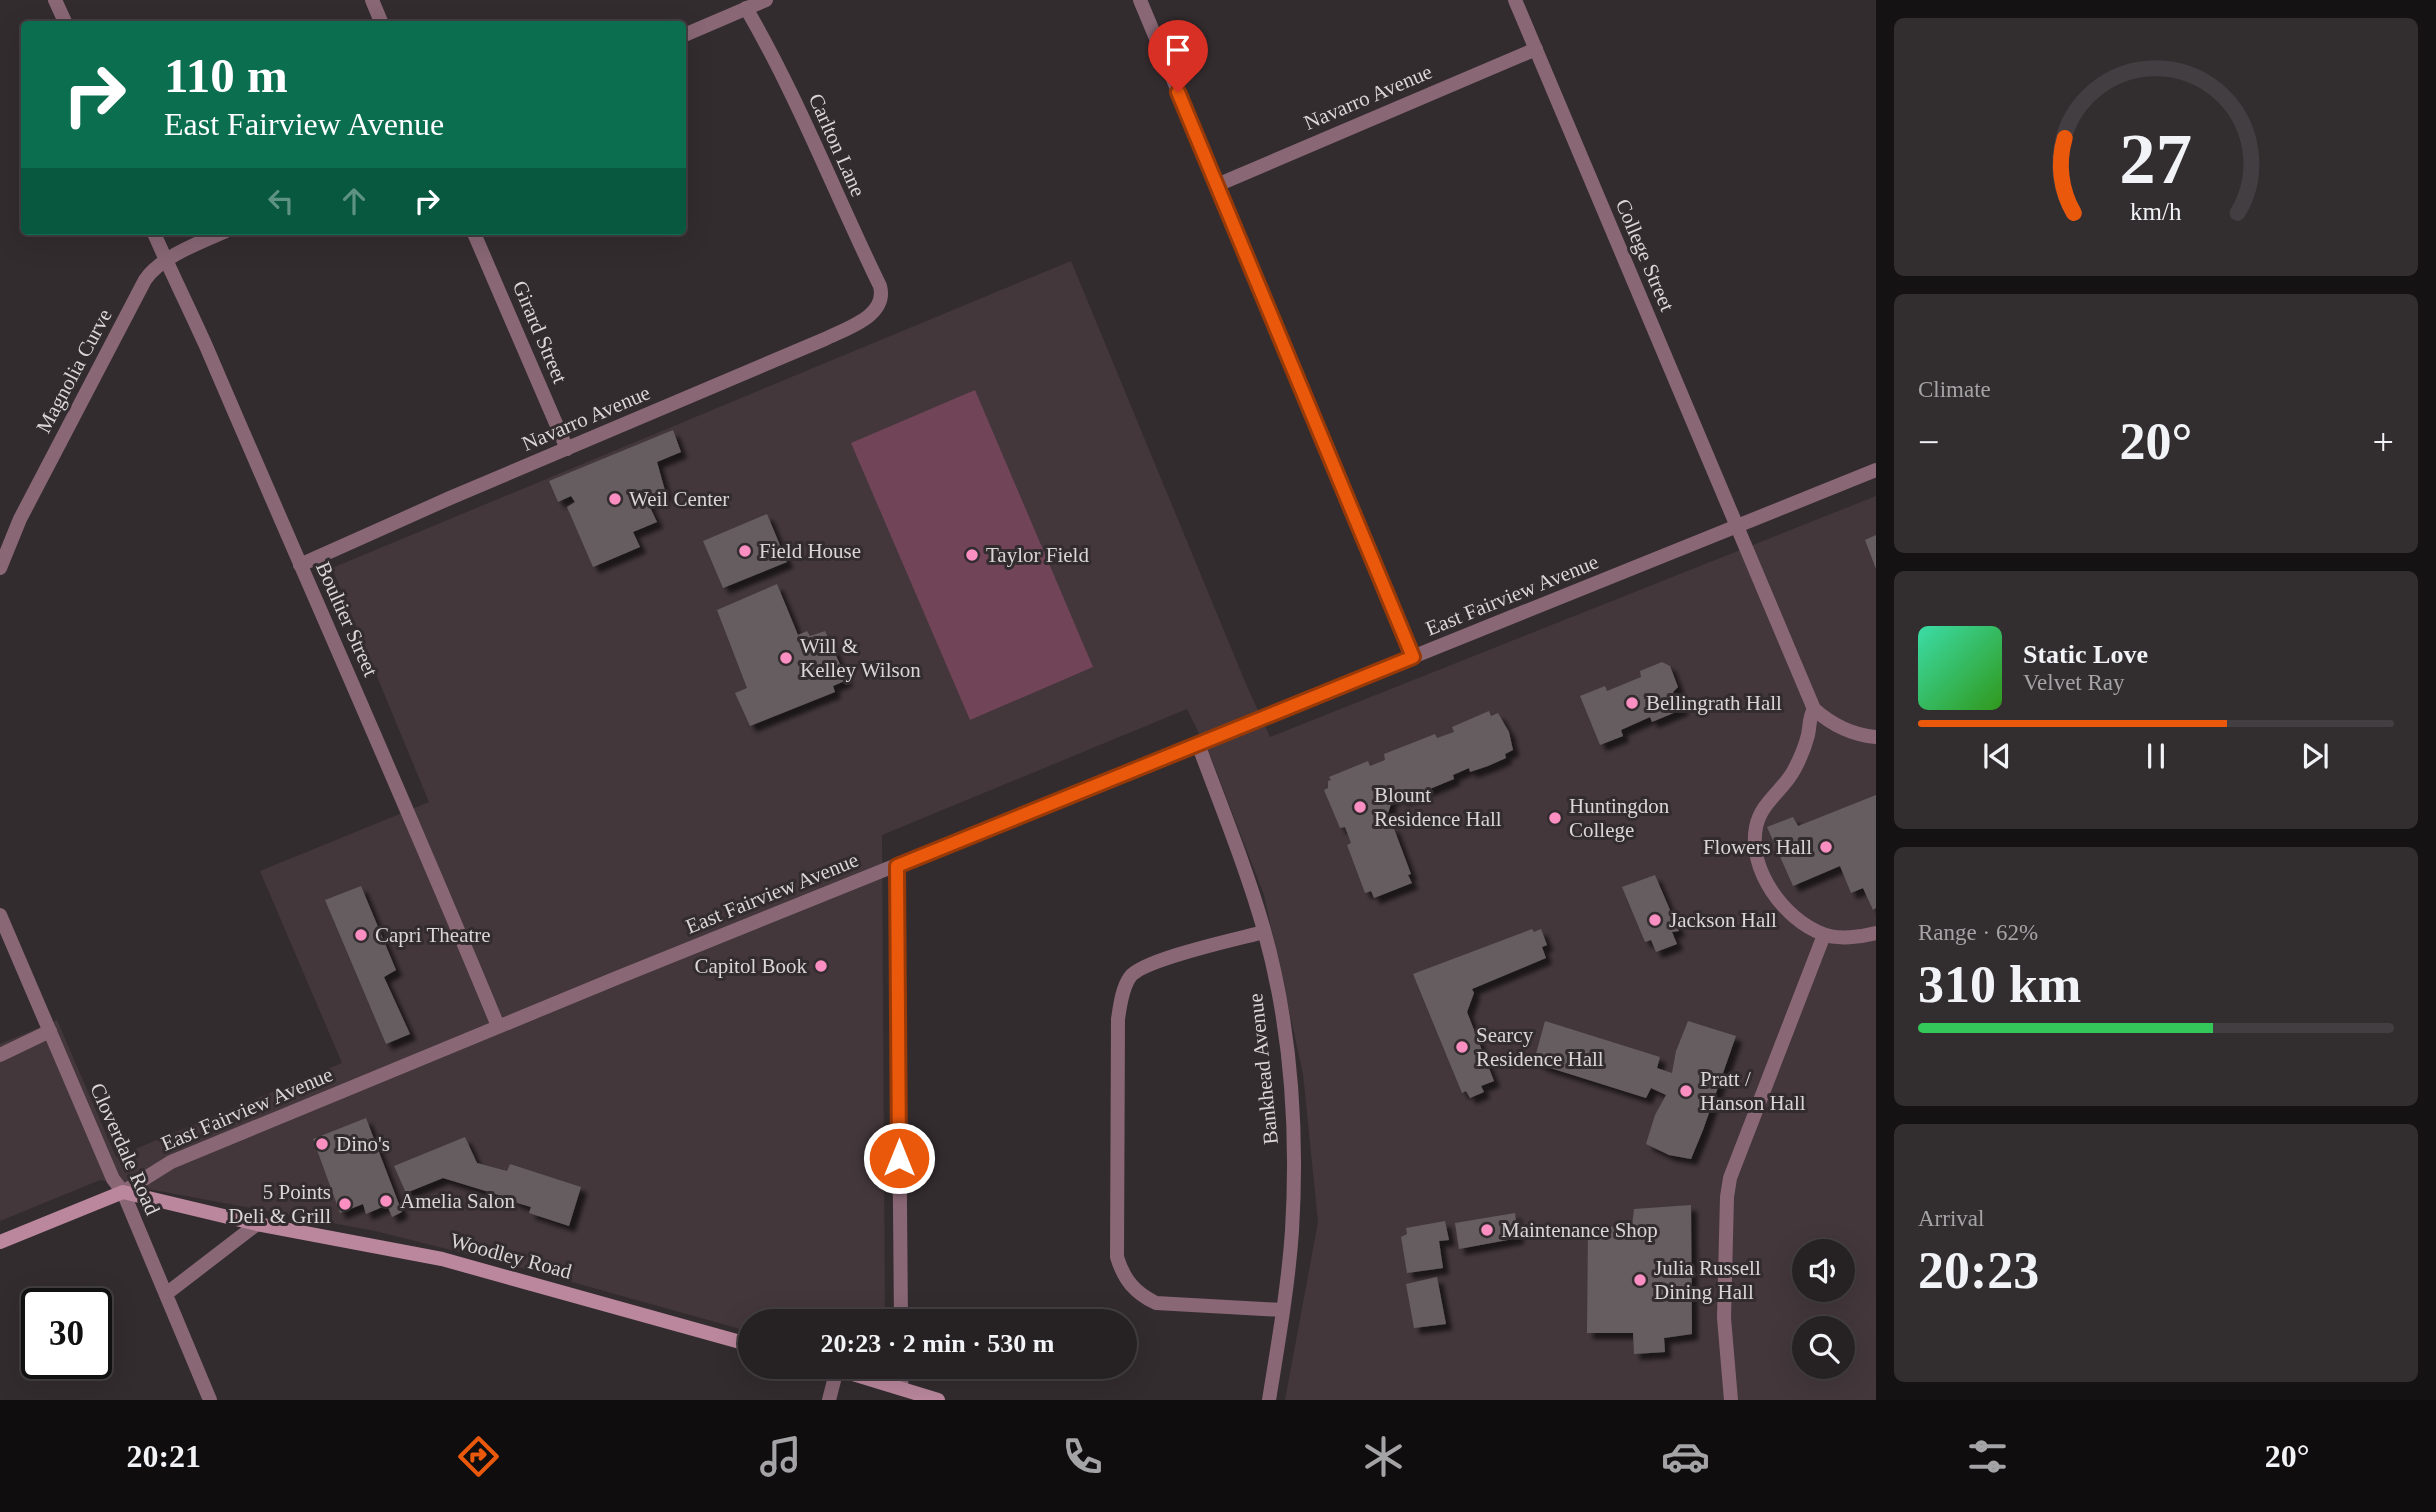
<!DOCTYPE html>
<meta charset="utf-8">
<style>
body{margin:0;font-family:Georgia,serif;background:#322e30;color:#f1f3f6;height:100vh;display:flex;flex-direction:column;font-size:26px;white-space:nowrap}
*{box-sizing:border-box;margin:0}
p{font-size:23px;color:#a4a3a6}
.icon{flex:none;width:38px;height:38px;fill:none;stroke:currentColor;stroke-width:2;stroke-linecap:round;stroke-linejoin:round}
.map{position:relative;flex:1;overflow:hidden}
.details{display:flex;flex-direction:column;gap:18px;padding:18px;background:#151213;width:560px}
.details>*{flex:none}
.top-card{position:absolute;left:21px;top:21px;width:665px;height:214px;border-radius:7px;box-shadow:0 7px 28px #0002,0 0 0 2px #423e41;background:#0b6e4f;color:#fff;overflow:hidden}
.buttons{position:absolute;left:1792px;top:1239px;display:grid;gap:14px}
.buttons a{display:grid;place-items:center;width:63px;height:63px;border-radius:50%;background:#262123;box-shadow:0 7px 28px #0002,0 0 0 2px #423e41;font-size:35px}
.speed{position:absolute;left:21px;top:1288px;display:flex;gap:14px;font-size:35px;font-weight:700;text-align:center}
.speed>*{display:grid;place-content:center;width:91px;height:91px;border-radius:50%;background:#262123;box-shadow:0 7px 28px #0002,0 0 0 2px #423e41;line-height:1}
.speed .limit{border:4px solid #111;border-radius:10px;background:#fff;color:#111}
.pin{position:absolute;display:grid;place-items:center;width:60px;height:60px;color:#fff;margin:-72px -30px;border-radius:50% 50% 50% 0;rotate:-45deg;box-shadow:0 0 7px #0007}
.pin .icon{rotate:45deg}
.me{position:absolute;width:77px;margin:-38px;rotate:0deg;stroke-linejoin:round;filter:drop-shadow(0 0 5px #0008)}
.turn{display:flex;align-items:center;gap:24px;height:147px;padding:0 28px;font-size:32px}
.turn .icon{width:91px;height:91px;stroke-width:2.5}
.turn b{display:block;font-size:49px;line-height:60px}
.lanes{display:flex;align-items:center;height:66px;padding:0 28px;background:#0003;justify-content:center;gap:35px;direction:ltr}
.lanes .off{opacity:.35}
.big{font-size:52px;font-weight:700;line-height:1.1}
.details .card{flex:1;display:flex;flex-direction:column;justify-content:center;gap:10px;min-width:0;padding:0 24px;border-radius:10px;background:#322e30}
.details .dial{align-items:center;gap:0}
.dial svg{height:182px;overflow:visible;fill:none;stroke:#423e41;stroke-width:7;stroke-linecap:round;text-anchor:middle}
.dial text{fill:#f1f3f6;stroke:none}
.song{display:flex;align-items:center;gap:21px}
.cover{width:84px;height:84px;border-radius:10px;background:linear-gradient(135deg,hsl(160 70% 55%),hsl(110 70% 35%))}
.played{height:7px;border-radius:4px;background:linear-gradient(90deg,#ea580c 65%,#423e41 65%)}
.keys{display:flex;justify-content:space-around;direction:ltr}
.heat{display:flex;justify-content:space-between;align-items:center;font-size:38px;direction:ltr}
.charge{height:10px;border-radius:5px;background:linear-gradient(90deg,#34c759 62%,#423e41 0)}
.trip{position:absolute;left:738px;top:1309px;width:399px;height:70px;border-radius:35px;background:#262123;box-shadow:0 7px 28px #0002,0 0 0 2px #423e41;font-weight:700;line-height:70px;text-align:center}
.tab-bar{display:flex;height:112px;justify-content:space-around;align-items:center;background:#0f0d0e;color:#a4a3a6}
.tab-bar .icon{width:49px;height:49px}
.tab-bar .current{color:#ea580c}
.tab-bar b{font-size:32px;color:#f1f3f6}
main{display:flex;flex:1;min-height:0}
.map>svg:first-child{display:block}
.built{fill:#43373b;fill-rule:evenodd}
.green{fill:#714458}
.building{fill:#655d60;filter:url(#shadow)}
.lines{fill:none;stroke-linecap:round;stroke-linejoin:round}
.street{stroke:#896775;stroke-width:14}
.secondary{stroke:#bb879d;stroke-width:14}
.route-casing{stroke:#983908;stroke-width:18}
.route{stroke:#ea580c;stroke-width:12}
.poi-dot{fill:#fc8fc1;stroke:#332c2f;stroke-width:2.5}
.labels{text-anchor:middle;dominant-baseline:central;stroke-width:6;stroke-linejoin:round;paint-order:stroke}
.street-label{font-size:21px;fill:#dad5d7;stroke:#332c2f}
.poi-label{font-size:21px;fill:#dad5d7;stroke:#332c2f;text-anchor:start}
</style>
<main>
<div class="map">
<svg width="1876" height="1400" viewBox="0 0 1876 1400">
<defs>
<filter id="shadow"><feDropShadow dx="6" dy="6" stdDeviation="2" flood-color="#0009"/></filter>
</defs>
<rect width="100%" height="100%" fill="#332c2f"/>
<path class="built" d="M1071 261 1246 684 1270 737 1876 496V1400H1285L1318 1222 1303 1074 1264 895 1212 760 1187 709 882 835 885 1321H751V1332L511 1265 375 1231 100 1180 0 1221V1044L57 1020 116 1157 342 1063 260 871 429 802 332 568ZM1804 1251H1843V1290H1804ZM1804 1328H1843V1367H1804Z"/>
<path class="green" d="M975 390 1093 667 970 720 851 443Z"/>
<g class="building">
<path d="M673 430 681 452 657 462 666 494 648 503 657 522 633 532 640 547 593 567 567 507 575 502 571 496 558 502 549 481Z"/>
<path d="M767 514 787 562 723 588 703 541Z"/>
<path d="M1876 535V569L1865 540Z"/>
<path d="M777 584 798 635 807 631 810 636 825 631 847 680 833 686 835 692 750 726 735 693 747 688 717 610Z"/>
<path d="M1662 662 1670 666 1678 687 1673 692 1683 709 1652 722 1650 717 1621 730 1623 736 1600 745 1580 696 1605 686 1607 691 1641 677 1640 671Z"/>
<path d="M1489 711 1491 716 1498 713 1509 732 1513 750 1505 754 1506 758 1488 766 1470 772 1469 768 1453 775 1454 779 1403 800 1400 796 1389 800 1391 804 1388 813 1383 816 1388 827 1393 826 1411 874 1408 875 1412 883 1374 898 1371 891 1365 893 1347 845 1351 843 1345 827 1340 828 1324 790 1328 788V781L1331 780 1329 777 1368 761 1370 766 1385 760 1384 754 1435 734 1437 738 1454 732 1452 727Z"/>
<path d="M1876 795V908L1873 910 1863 888 1851 893 1840 866 1793 886 1767 827 1793 817 1798 826Z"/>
<path d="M1655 875 1679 931 1672 932 1677 944 1656 952 1651 940 1645 942 1622 887Z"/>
<path d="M361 886 396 970 384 977 410 1034 386 1044 325 900Z"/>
<path d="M1532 929 1534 932 1541 929 1547 945 1542 947 1546 958 1472 989 1474 993 1467 1012 1494 1081 1481 1086 1484 1092 1470 1098 1466 1091 1462 1093 1413 974Z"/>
<path d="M1545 1021 1660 1057 1657 1068 1672 1073 1676 1051 1688 1021 1736 1036 1703 1130 1691 1159 1669 1155 1646 1144 1655 1115 1666 1095 1651 1088 1646 1098 1544 1066 1534 1061Z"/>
<path d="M366 1118 402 1212 392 1217 387 1205 366 1214 363 1204 340 1213 313 1139Z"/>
<path d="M465 1137 477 1163 507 1171 510 1164 581 1187 569 1226 529 1213 531 1207 514 1202 515 1200 443 1178 406 1193 394 1166Z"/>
<path d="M1691 1205 1692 1334 1664 1338 1665 1352 1634 1354 1633 1333H1587L1588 1228 1632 1226 1634 1209Z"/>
<path d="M1515 1213 1518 1238 1459 1249 1455 1223Z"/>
<path d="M1445 1221 1449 1240 1439 1241 1443 1268 1407 1273 1401 1237 1407 1234 1406 1228Z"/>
<path d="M1437 1277 1446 1324 1414 1328 1406 1284Z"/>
</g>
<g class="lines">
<g class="street">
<path d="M55 0 66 24"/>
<path d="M372 0 382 24"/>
<path d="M1140 0 1414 657"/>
<path d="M1515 0 1814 709C1832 725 1851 735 1876 737"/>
<path d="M682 36 766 0"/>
<path d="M1217 185 1536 49"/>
<path d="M153 231C170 270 189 308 206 346 303 573 404 798 498 1026"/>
<path d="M473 231 567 449"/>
<path d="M300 565 450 498 825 339C847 328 888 316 880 286 835 194 798 97 746 8"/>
<path d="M0 568 20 519 145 280C160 257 201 242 226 231"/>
<path d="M1814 709C1809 717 1810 726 1808 735 1805 747 1800 759 1794 770 1783 791 1761 802 1756 827 1748 869 1783 919 1823 934 1838 940 1861 937 1876 933"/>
<path d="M1198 744C1221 806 1246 867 1264 930 1291 1027 1298 1131 1292 1231 1288 1288 1278 1344 1269 1400"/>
<path d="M897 866 901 1321"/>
<path d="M0 915 113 1179 123 1192 210 1400"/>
<path d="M1264 932C1238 939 1143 959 1130 977 1122 988 1120 1006 1118 1019L1117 1257C1124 1280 1135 1293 1156 1303L1283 1310"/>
<path d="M0 1055 50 1031"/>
<path d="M123 1192 171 1162 619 977 1876 470"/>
<path d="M166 1294 257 1224"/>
<path d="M901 1388 902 1367"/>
<path d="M829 1400 837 1369"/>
<path d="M1731 1400 1724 1318 1727 1197 1730 1178 1824 935"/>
</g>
<g class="secondary">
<path d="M0 1242 123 1192 257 1224 442 1259 751 1345"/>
<path d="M830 1367 938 1400"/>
</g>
</g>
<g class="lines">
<defs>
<path id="route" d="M899 1158 897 866 1413 657 1178 92"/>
</defs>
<use href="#route" class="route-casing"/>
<use href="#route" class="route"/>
</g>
<g class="poi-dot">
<circle cx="615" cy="499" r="7"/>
<circle cx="745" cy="551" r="7"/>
<circle cx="972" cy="555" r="7"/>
<circle cx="786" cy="658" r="7"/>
<circle cx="1632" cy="703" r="7"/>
<circle cx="1360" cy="807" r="7"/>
<circle cx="1555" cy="818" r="7"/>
<circle cx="1826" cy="847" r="7"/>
<circle cx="1655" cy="920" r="7"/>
<circle cx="361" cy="935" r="7"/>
<circle cx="821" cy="966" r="7"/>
<circle cx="1462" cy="1047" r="7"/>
<circle cx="1686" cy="1091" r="7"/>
<circle cx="322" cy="1144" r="7"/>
<circle cx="386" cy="1201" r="7"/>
<circle cx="345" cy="1204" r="7"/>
<circle cx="1487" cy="1230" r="7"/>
<circle cx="1640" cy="1280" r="7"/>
</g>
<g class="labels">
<g class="street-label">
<text transform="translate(1368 97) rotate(-23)">Navarro Avenue</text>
<text transform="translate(837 145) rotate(66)">Carlton Lane</text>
<text transform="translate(1645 255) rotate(67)">College Street</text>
<text transform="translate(540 332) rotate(67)">Girard Street</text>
<text transform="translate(74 371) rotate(-62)">Magnolia Curve</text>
<text transform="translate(586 418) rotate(-23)">Navarro Avenue</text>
<text transform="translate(1512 595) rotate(-22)">East Fairview Avenue</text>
<text transform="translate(347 619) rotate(66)">Boultier Street</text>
<text transform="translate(772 893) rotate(-22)">East Fairview Avenue</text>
<text transform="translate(1263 1069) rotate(-96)">Bankhead Avenue</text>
<text transform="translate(247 1109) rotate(-23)">East Fairview Avenue</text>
<text transform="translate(125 1149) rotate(66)">Cloverdale Road</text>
<text transform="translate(511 1256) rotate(15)">Woodley Road</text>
</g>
<g class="poi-label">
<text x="629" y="499">Weil Center</text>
<text x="759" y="551">Field House</text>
<text x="986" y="555">Taylor Field</text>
<text x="800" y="646">Will &amp;<tspan x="800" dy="24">Kelley Wilson</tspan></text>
<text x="1646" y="703">Bellingrath Hall</text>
<text x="1374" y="795">Blount<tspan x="1374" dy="24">Residence Hall</tspan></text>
<text x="1569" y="806">Huntingdon<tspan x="1569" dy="24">College</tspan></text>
<text x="1812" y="847" text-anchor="end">Flowers Hall</text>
<text x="1669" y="920">Jackson Hall</text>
<text x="375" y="935">Capri Theatre</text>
<text x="807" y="966" text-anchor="end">Capitol Book</text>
<text x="1476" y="1035">Searcy<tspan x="1476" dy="24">Residence Hall</tspan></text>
<text x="1700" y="1079">Pratt /<tspan x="1700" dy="24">Hanson Hall</tspan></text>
<text x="336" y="1144">Dino's</text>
<text x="331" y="1192" text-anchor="end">5 Points<tspan x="331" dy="24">Deli &amp; Grill</tspan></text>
<text x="400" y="1201">Amelia Salon</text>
<text x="1501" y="1230">Maintenance Shop</text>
<text x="1654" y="1268">Julia Russell<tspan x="1654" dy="24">Dining Hall</tspan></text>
</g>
</g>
</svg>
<div class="buttons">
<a><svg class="icon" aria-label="sound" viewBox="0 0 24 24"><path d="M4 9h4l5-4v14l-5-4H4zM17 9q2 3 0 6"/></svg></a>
<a><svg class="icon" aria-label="search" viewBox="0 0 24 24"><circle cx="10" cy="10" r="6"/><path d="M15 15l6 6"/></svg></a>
</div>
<div class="speed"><div class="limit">30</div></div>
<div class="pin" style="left:1178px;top:92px;background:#d93025"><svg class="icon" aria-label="arrive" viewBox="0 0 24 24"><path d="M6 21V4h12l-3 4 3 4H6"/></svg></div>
<svg class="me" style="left:899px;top:1158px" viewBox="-20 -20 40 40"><circle r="17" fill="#ea580c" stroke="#fff" stroke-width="3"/><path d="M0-11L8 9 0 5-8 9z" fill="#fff"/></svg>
<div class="trip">20:23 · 2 min · 530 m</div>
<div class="top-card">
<div class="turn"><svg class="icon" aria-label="right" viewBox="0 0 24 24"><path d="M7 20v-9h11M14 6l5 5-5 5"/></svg><div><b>110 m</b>East Fairview Avenue</div></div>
<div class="lanes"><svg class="icon off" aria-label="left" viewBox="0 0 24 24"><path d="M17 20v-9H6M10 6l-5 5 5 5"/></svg><svg class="icon off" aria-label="ahead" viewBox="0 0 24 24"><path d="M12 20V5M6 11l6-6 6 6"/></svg><svg class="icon" aria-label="right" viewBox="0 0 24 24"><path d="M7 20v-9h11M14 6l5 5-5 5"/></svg></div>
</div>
</div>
<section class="details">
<div class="card dial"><svg viewBox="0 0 100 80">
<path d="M14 69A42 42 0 1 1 86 69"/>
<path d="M14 69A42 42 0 0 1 10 36" stroke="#ea580c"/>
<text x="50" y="56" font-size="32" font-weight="700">27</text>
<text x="50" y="72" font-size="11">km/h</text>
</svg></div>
<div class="card"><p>Climate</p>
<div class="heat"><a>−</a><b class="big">20°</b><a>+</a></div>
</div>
<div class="card">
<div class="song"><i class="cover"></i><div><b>Static Love</b><p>Velvet Ray</p></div></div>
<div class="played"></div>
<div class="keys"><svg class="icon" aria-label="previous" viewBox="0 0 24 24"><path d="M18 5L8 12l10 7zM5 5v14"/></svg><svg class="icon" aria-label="pause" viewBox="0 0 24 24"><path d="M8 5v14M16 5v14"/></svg><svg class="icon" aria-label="next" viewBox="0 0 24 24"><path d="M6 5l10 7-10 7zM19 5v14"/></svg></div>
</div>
<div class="card"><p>Range · 62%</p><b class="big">310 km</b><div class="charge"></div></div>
<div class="card"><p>Arrival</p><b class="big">20:23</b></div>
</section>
</main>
<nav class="tab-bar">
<b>20:21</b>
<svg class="icon current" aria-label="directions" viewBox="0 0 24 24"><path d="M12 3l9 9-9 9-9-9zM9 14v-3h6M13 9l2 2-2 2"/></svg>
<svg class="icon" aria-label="music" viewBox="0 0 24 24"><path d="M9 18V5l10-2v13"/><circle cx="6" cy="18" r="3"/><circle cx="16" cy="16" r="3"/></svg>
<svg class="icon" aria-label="phone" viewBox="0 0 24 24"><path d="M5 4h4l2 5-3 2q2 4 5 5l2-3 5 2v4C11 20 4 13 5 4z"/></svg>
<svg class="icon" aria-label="climate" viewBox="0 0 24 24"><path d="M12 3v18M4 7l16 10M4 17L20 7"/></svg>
<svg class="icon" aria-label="car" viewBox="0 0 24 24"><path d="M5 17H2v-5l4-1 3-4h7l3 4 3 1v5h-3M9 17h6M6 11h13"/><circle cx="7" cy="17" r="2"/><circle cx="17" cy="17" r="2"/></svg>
<svg class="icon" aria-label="filters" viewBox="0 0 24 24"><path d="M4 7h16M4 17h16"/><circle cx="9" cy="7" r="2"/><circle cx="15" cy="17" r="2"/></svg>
<b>20°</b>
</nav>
